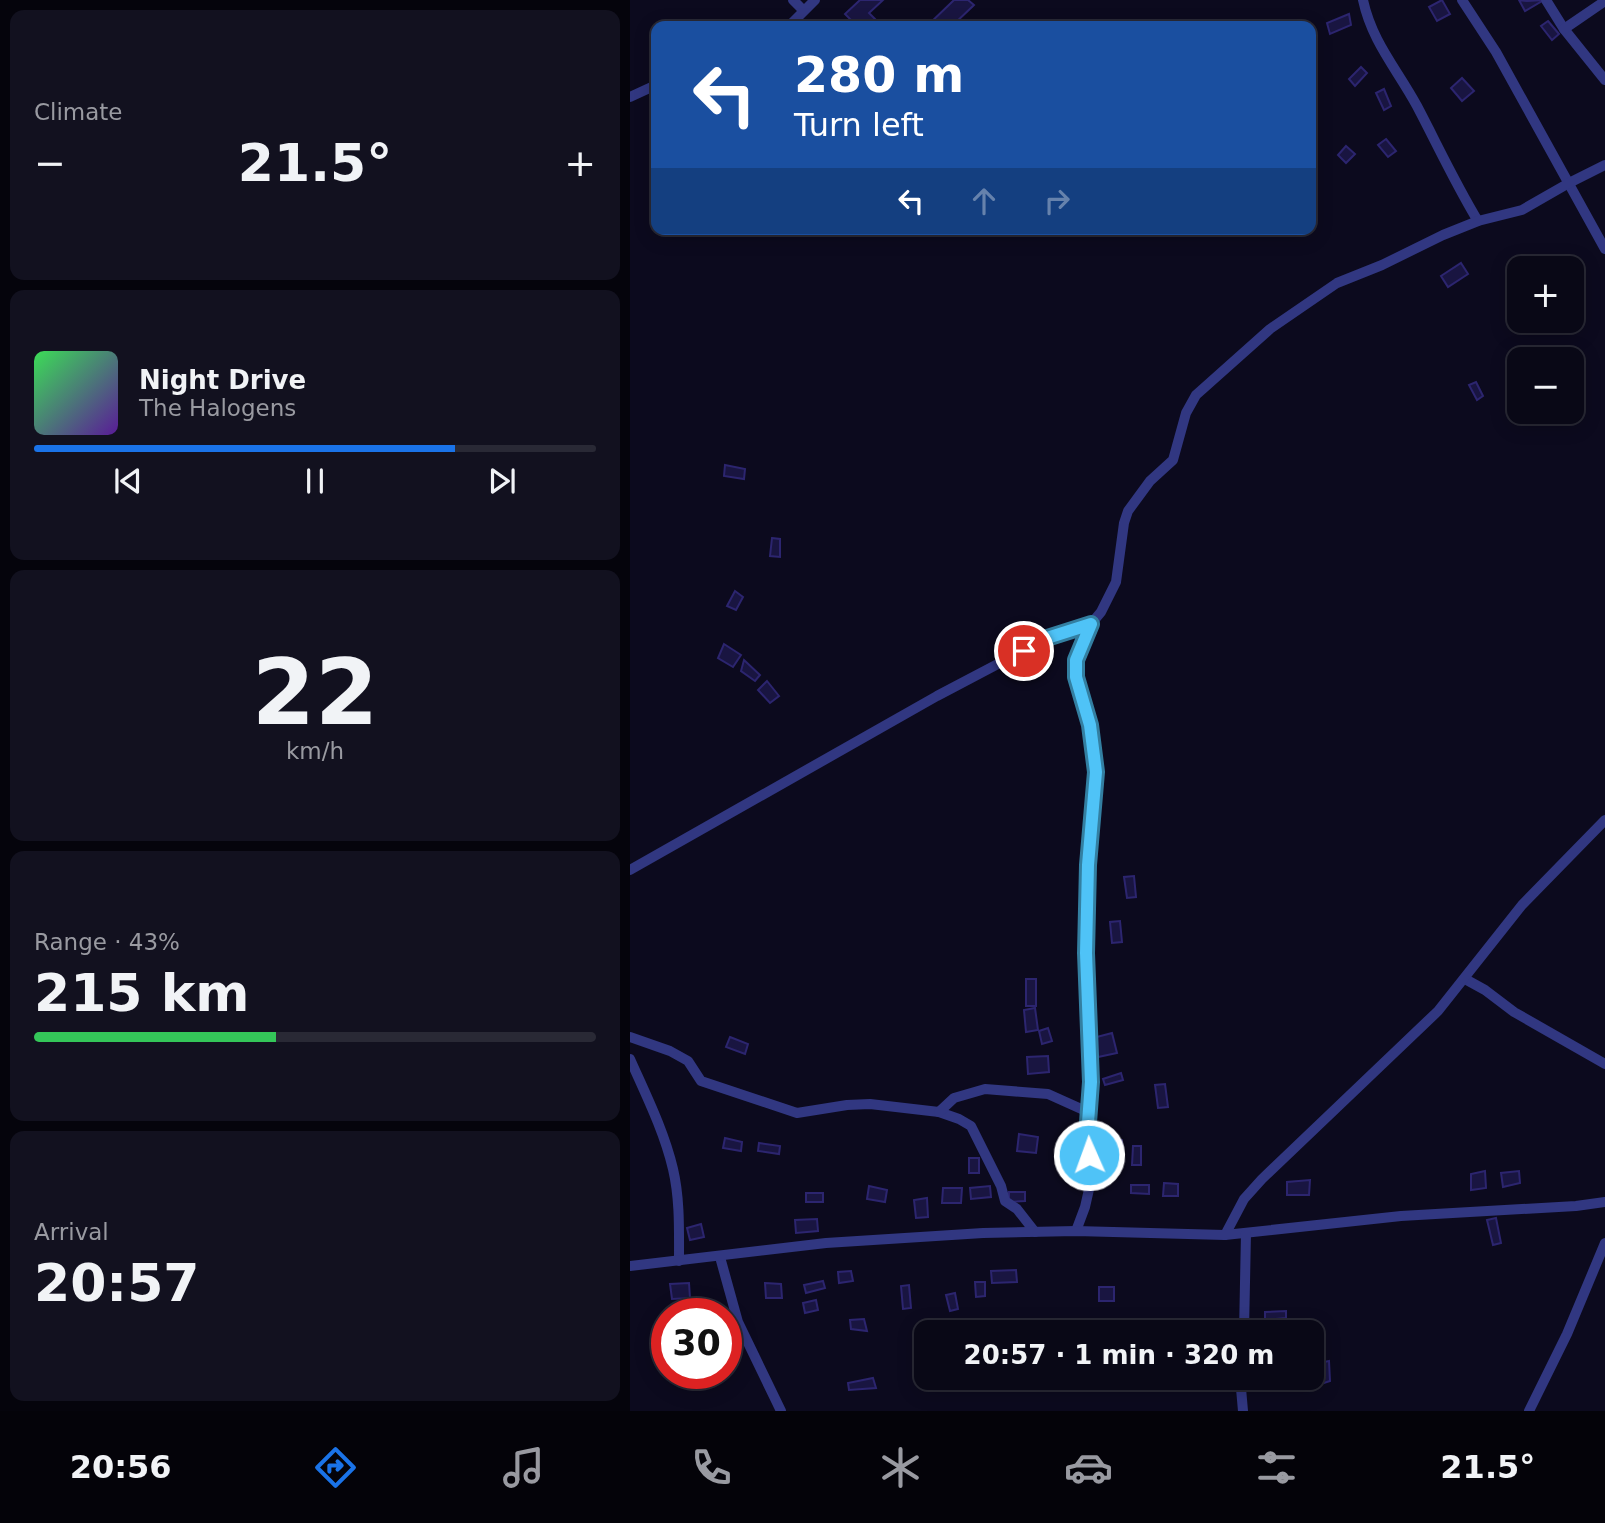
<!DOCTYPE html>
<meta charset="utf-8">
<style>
body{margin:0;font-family:"DejaVu Sans",sans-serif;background:#12111f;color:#f1f3f6;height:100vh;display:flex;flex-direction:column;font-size:26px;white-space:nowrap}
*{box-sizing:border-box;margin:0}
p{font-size:23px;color:#999aa1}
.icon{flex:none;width:38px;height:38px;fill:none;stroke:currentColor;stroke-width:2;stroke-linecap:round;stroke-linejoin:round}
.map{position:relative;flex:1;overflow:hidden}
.side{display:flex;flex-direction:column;gap:10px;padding:10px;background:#05040c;width:630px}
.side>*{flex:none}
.top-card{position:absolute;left:21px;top:21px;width:665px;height:214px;border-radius:14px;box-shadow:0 4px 18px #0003,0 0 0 2px #292935;background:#1a4fa0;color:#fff;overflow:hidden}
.tools{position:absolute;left:877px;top:256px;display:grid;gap:14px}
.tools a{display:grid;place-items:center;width:77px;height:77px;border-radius:14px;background:#090816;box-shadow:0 4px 18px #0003,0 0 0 2px #292935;font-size:35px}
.speed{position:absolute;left:21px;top:1298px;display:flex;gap:14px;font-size:35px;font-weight:700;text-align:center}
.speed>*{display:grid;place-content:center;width:91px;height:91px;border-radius:50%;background:#090816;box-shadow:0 4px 18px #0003,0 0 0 2px #292935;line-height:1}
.speed .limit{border:10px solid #d22;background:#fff;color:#111}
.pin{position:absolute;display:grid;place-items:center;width:60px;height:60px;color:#fff;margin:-30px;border:4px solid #fff;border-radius:50%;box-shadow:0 2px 7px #0007}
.me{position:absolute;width:77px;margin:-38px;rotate:358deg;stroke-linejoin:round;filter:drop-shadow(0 0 5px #0008)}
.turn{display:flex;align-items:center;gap:24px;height:147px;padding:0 28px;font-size:32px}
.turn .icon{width:91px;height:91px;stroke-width:2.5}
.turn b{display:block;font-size:49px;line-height:60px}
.lanes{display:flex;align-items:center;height:66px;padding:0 28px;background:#0003;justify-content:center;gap:35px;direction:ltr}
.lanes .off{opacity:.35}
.big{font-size:52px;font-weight:800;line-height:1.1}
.side .tile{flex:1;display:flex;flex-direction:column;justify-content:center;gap:10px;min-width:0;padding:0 24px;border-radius:14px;background:#12111f}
.side .dial{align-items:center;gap:0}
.dial b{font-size:91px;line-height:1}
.song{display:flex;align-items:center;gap:21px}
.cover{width:84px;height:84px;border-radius:10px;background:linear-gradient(135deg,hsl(130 70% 55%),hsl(270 70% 35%))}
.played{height:7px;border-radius:4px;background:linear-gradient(90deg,#1a73e8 75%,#292935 75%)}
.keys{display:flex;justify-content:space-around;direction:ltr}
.heat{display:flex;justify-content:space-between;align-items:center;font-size:38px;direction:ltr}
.charge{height:10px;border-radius:5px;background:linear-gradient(90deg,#34c759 43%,#292935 0)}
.trip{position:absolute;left:284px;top:1320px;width:410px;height:70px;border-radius:14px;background:#090816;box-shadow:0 4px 18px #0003,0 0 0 2px #292935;font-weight:800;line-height:70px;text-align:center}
.menu{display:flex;height:112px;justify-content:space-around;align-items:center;background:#040309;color:#999aa1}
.menu .icon{width:49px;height:49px}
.menu .on{color:#1a73e8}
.menu b{font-size:32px;color:#f1f3f6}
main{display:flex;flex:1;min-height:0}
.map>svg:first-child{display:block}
.building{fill:#191541;stroke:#2c256f;stroke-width:2}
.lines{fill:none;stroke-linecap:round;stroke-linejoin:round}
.street{stroke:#313781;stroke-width:10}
.route-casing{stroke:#337fa1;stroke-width:18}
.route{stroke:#4fc3f7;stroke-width:12}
</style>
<main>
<section class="side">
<div class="tile"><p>Climate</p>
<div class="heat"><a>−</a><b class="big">21.5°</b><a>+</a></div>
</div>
<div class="tile">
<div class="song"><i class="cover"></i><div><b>Night Drive</b><p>The Halogens</p></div></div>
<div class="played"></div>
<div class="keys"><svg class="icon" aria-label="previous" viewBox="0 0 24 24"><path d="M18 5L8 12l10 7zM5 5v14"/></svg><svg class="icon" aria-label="pause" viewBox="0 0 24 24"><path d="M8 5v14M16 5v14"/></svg><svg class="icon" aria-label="next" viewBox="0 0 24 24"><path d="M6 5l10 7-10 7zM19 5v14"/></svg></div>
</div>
<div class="tile dial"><b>22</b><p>km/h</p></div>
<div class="tile"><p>Range · 43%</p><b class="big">215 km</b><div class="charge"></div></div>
<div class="tile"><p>Arrival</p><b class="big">20:57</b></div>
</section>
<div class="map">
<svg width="975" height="1411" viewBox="0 0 975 1411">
<rect width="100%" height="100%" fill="#0c0a1e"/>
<g class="building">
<path d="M230 0H253L239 13 252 26H227L215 14Z"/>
<path d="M324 0H338L344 5 322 26H297Z"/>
<path d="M812 0 820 14 807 21 799 7Z"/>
<path d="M889 0 897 1 914 0 895 11Z"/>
<path d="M719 14 721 25 700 34 697 23Z"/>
<path d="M918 21 929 34 922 40 911 26Z"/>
<path d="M731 67 737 73 725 86 719 79Z"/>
<path d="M832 78 844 91 832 101 821 88Z"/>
<path d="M754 89 761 106 754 110 746 93Z"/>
<path d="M756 139 766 151 758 157 748 145Z"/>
<path d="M716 146 725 154 716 163 708 155Z"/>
<path d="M831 263 838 274 818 287 811 276Z"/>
<path d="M846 382 853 396 847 400 839 385Z"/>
<path d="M95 465 115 469 114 479 94 476Z"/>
<path d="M142 538 150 539V557L140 556Z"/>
<path d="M105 591 113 597 106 610 97 606Z"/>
<path d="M94 644 111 655 103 667 88 658Z"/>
<path d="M114 660 130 675 125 681 111 671Z"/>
<path d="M137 681 149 696 140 703 128 690Z"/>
<path d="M504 876 506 897 497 898 494 877Z"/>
<path d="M490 921 492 942 482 943 480 922Z"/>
<rect x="396" y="979" width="10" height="27"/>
<path d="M405 1008 408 1030 396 1032 394 1010Z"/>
<path d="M418 1028 422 1041 412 1044 409 1031Z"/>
<path d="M482 1033 487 1053 468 1057 463 1038Z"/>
<path d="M100 1037 118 1044 115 1054 96 1047Z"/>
<path d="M418 1056 419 1072 398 1074 397 1057Z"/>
<path d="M491 1073 493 1080 475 1085 473 1079Z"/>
<path d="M535 1084 538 1107 528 1108 525 1085Z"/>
<path d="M389 1134 408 1137 406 1153 387 1151Z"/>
<path d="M95 1138 112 1142 111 1151 93 1148Z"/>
<path d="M482 1140H492L493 1160H485Z"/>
<path d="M129 1143 150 1146 149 1154 128 1151Z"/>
<path d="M503 1146H511V1165H502Z"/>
<rect x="339" y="1158" width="10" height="15"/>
<path d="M855 1171 856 1188 841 1190V1174Z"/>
<path d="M889 1171 890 1183 873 1187 871 1173Z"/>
<path d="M680 1180 679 1195H657V1182Z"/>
<path d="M534 1183 548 1184V1196H533Z"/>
<path d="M501 1185H519V1194L501 1193Z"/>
<path d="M239 1186 257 1190 255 1202 237 1199Z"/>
<path d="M360 1186 361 1197 341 1199 340 1188Z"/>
<path d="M313 1188H332L331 1203H312Z"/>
<path d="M379 1192H395V1201L379 1202Z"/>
<rect x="176" y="1193" width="17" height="9"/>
<path d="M297 1198 298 1217 286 1218 284 1200Z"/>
<path d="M866 1218 871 1243 863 1245 857 1220Z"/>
<path d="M187 1219 188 1231 166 1233 165 1220Z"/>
<path d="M71 1224 74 1237 60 1240 57 1228Z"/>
<path d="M386 1270 387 1282 362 1283 361 1271Z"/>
<path d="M221 1271 223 1281 209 1283 208 1272Z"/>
<path d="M193 1281 195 1288 176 1293 174 1285Z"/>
<path d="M345 1282H355V1296L346 1297Z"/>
<path d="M59 1283 60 1298 42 1299 40 1284Z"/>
<path d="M135 1283 151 1284 152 1298H136Z"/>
<path d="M279 1285 281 1308 273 1309 271 1286Z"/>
<rect x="469" y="1287" width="15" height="14"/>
<path d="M325 1293 328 1309 320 1311 316 1295Z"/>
<path d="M186 1300 188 1310 175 1313 173 1303Z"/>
<path d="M656 1311V1318L635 1320V1312Z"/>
<path d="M234 1319 237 1331 221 1329 220 1320Z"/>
<path d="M699 1361 700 1381 691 1384 689 1363Z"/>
<path d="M243 1378 246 1388 219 1390 218 1383Z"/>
</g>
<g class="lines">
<g class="street">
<path d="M163 0 173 10"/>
<path d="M733 0C742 42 767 69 787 106 807 144 825 183 848 221"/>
<path d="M832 0 866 52 975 249"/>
<path d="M916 0 934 29 975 80"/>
<path d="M159 26 185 0"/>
<path d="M934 29 975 1"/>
<path d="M0 97 26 85"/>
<path d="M0 870 307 696 417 638 461 624"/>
<path d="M835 979 855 990 884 1012 975 1064"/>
<path d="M0 1037 40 1051 58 1061 71 1081 167 1113 217 1105 240 1104 309 1112 329 1119 341 1126 371 1186 375 1201 387 1209 405 1232"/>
<path d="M0 1059C16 1095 34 1131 43 1169 50 1199 49 1230 49 1261"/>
<path d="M309 1112 324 1098 355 1089 418 1094 458 1112"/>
<path d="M446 1231 455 1207 460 1185 457 1136 461 1082 456 953 460 827 466 772 460 725 446 677V660L461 624 471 612 486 582 494 523 498 511 520 481 543 460 556 413 566 395 640 329 707 283 752 265 813 235 848 221 892 210 939 183 975 165"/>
<path d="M595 1235 614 1199 632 1179 808 1011 892 905 975 820"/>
<path d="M90 1257 108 1322 151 1411"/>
<path d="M0 1266 196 1243 353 1233 446 1231 595 1235 771 1216 946 1206 975 1202"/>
<path d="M614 1332 616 1233"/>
<path d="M610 1377 613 1411"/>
<path d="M899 1411 937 1334 975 1243"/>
</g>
</g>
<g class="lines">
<defs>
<path id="route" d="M394 651 417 638 461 624 446 660V677L460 725 466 772 458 865 456 953 461 1082 457 1136 459 1155"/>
</defs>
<use href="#route" class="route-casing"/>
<use href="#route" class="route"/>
</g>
</svg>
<div class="tools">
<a>+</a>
<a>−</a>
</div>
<div class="speed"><div class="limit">30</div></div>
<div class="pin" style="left:394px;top:651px;background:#d93025"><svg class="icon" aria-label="arrive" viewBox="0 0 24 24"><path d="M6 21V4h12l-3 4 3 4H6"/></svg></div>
<svg class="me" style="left:459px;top:1155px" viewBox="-20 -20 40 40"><circle r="17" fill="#4fc3f7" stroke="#fff" stroke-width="3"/><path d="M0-11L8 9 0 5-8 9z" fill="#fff"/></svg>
<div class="trip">20:57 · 1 min · 320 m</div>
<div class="top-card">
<div class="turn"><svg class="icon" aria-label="left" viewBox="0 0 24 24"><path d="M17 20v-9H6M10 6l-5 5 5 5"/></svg><div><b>280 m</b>Turn left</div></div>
<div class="lanes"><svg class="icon" aria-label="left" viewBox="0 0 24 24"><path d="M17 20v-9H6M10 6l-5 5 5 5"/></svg><svg class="icon off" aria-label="ahead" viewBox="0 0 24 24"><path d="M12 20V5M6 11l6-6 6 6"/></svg><svg class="icon off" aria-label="right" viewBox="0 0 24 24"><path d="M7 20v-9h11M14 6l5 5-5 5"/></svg></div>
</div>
</div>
</main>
<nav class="menu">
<b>20:56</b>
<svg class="icon on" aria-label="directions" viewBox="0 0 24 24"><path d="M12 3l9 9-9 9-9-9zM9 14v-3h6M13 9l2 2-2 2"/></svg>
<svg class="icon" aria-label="music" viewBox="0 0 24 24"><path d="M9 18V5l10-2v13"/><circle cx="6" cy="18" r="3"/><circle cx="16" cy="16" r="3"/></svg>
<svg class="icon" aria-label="phone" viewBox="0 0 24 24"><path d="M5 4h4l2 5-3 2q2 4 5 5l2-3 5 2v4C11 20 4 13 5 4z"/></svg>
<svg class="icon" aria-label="climate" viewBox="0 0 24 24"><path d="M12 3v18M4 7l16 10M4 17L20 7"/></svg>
<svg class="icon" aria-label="car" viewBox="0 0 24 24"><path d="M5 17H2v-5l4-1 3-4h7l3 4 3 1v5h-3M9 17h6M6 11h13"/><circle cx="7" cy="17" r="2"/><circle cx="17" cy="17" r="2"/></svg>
<svg class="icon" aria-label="filters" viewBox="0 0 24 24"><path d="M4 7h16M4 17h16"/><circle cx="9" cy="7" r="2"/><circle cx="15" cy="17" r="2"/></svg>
<b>21.5°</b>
</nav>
